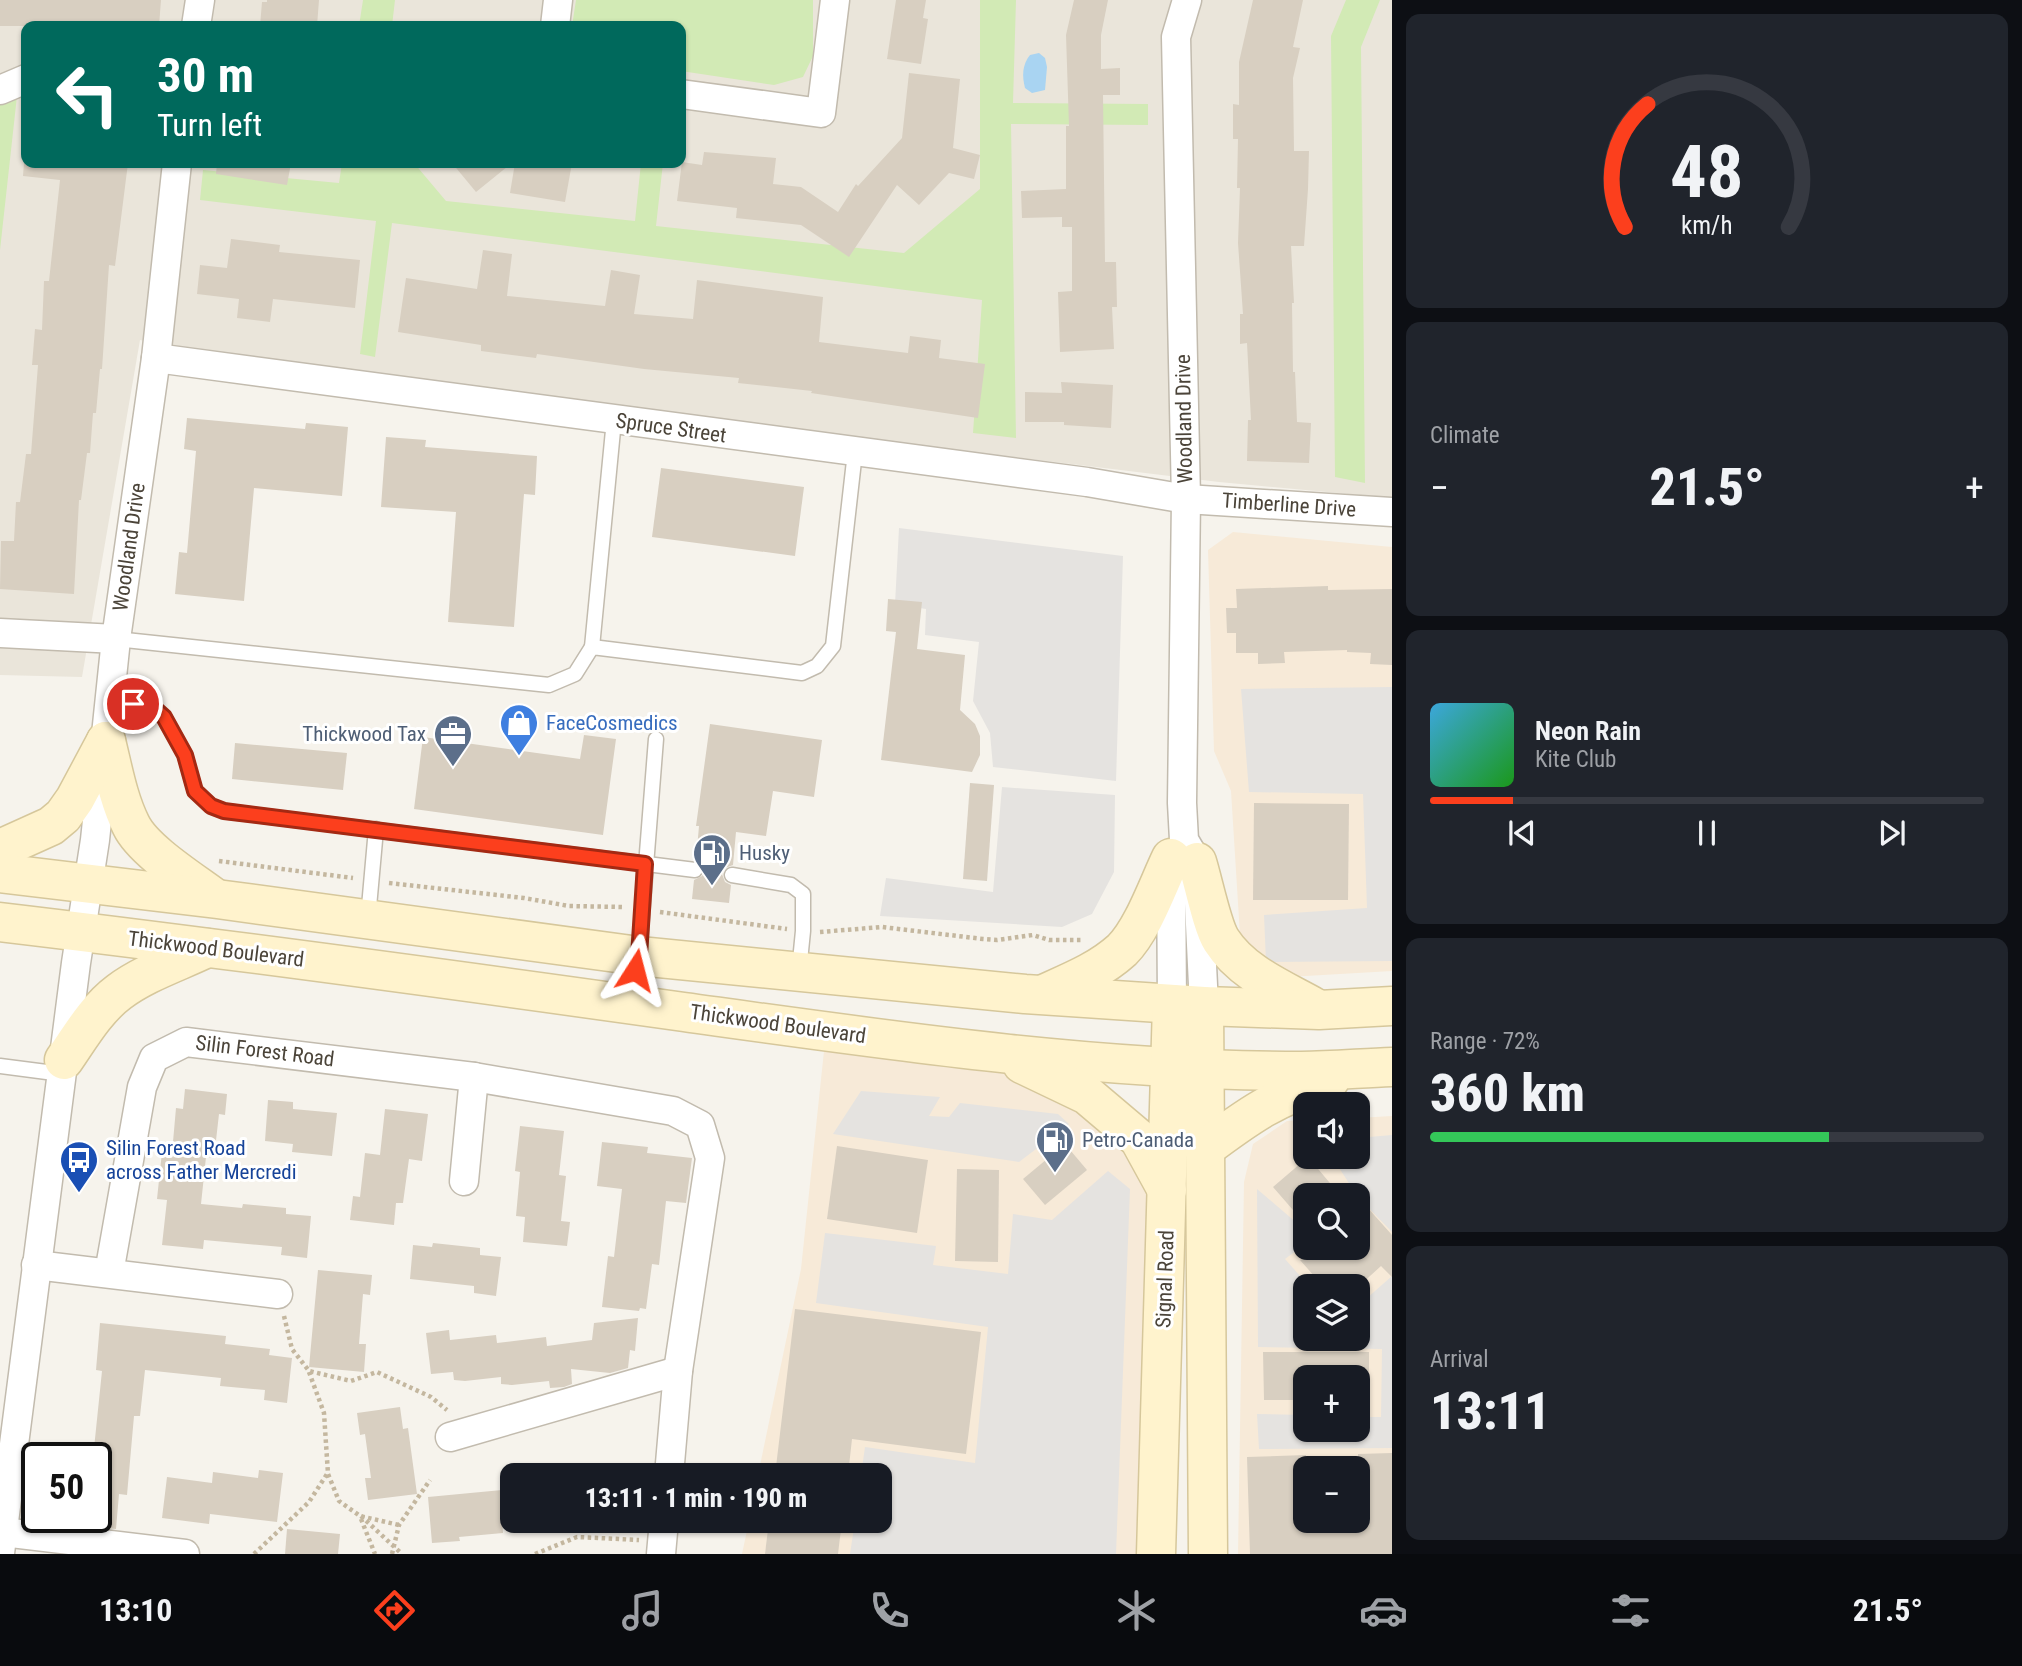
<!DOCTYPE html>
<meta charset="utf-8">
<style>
body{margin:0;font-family:"Roboto Condensed",sans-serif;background:#20242c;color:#f1f3f6;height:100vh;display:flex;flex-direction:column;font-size:26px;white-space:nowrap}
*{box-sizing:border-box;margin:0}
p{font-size:23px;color:#9ea1a6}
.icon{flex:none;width:38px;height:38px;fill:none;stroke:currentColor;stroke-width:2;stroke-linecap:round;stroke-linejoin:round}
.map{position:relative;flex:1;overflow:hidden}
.drawer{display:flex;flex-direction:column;gap:14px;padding:14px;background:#0d0f14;width:630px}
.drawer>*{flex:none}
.hud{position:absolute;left:21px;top:21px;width:665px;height:147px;border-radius:14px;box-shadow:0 2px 5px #0004;background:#00695c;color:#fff;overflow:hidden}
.fabs{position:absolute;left:1293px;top:1092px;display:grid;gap:14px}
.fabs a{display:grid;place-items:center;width:77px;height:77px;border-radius:14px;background:#171b24;box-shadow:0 2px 5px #0004;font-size:35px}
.speed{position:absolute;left:21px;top:1442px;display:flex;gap:14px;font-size:35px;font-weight:700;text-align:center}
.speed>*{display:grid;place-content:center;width:91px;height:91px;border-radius:50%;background:#171b24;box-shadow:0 2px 5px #0004;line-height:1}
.speed .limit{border:4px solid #111;border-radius:10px;background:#fff;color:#111}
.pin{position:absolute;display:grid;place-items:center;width:60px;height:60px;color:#fff;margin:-30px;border:4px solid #fff;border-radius:50%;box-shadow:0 2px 7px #0007}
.me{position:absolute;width:77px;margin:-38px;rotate:9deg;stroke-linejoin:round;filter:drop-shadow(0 0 5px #0008)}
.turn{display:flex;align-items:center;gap:24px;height:147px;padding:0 21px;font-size:32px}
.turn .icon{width:91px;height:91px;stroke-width:2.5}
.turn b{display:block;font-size:49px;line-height:60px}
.big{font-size:52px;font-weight:800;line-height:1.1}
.drawer .widget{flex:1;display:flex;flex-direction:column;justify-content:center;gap:10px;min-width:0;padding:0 24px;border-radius:14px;background:#20242c}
.drawer .dial{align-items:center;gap:0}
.dial svg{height:182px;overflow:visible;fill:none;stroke:#363941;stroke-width:7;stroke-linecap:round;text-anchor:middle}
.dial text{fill:#f1f3f6;stroke:none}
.song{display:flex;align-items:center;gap:21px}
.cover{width:84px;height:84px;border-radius:10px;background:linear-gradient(135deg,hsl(200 70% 55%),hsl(120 70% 35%))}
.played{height:7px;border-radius:4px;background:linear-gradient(90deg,#fc3f1d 15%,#363941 15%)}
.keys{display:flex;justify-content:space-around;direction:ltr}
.heat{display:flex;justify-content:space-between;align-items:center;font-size:38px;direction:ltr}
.charge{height:10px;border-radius:5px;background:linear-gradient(90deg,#34c759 72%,#363941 0)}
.trip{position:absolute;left:500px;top:1463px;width:392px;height:70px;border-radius:14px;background:#171b24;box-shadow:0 2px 5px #0004;font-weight:800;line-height:70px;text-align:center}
.tab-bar{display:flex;height:112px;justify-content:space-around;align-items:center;background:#090b0e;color:#9ea1a6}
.tab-bar .icon{width:49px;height:49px}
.tab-bar .active{color:#fc3f1d}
.tab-bar b{font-size:32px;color:#f1f3f6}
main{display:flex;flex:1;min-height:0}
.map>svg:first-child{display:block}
.residential{fill:#eae5da;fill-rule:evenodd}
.commercial{fill:#f7ead8;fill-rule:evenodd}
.green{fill:#d2eab5}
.parking{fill:#e5e3e0}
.water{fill:#a9d4f2}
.building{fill:#d8cfc1}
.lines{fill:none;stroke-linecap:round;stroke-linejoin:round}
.lane-casing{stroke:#c2bbae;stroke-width:17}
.street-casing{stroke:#c2bbae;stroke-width:31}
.secondary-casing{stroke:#d6c79b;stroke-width:41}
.path{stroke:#c4b79f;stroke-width:4.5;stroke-dasharray:3.5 3.5;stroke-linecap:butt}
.lane{stroke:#fff;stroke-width:14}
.street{stroke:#fff;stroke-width:28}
.secondary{stroke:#fff3cd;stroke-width:38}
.route-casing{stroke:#a42913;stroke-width:18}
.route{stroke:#fc3f1d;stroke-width:12}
.labels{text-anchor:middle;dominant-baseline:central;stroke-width:6;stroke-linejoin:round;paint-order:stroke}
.street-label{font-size:21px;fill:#4b4439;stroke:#fff}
.shop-label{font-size:21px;fill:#366cbe;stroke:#fff;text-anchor:start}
.service-label{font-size:21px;fill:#4e5e75;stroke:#fff;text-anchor:start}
.transit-label{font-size:21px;fill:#164399;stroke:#fff;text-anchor:start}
</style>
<main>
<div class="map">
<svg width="1392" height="1554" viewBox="0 0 1392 1554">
<rect width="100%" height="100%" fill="#f6f3ec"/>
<path class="residential" d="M0 0H1392V498L1219 482 802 431 199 351 140 340 82 677 0 675ZM26 26H681V163H26Z"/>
<g class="commercial">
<path d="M1233 532 1392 547V971L1288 977 1255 962 1240 935 1231 791 1214 751 1208 550Z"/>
<path d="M826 1032 994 1051 1087 1095 1167 1190 1156 1554H742L749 1521H880V1475H758L801 1269Z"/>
<path d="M1392 1116V1554H1238L1244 1182 1253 1144 1287 1121 1305 1120 1306 1157H1358V1118ZM1306 1195H1358V1248H1306ZM1306 1286H1358V1339H1306ZM1306 1377H1358V1430H1306ZM1306 1468H1358V1521H1306Z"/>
</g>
<g class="green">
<path d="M363 0H395L392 26H359Z"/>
<path d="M576 0H813V56L803 77 774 85 681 71V26H572Z"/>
<path d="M980 0H1016L1013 103 1148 104V125L1011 124 1016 438 973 433 982 300 392 223 375 357 360 354 376 221 200 200 203 170 339 183 342 163H414L446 201 635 221 641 163H663L656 226 904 253 980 189Z"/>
<path d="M1346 0H1380L1361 47 1365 483 1335 477 1331 36Z"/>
<path d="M17 96 0 250V101Z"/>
</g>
<g class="parking">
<path d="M899 528 1123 556 1116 781 993 767 990 733 973 701 979 642 925 635 926 609 895 604Z"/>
<path d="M1392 687V961L1266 962 1264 915 1367 908 1363 794 1249 792 1241 689Z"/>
<path d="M1002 787 1115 795 1114 872 1092 914 1062 927 880 916 886 878 993 892Z"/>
<path d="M861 1091 940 1097 929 1116 949 1117 960 1103 1058 1114 1069 1124 1019 1162 833 1134Z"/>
<path d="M1392 1135V1232L1358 1197 1332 1157H1358V1138Z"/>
<path d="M1108 1171 1130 1189 1116 1554H850L855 1521H880V1475H861L865 1447 975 1463 988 1327 816 1303 825 1233 936 1246 933 1265 1008 1274 1013 1214 1052 1220Z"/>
<path d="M1257 1189 1305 1230V1244L1285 1259 1309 1286H1306V1339H1358V1306L1392 1276V1448L1259 1449 1257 1414 1305 1415 1306 1430H1358V1417H1381L1382 1349 1258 1347Z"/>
</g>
<path class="water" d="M1039 53 1045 58 1047 67 1045 90 1032 93 1025 88C1022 76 1022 65 1030 55Z"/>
<g class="building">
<path d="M0 0H161L159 26H0Z"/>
<path d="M267 0H319L317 26H260L262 2H267Z"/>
<path d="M896 0H926L923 18 928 19 921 64 887 59Z"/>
<path d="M1074 0H1108L1101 35V69L1120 68V95H1103L1105 262H1116L1117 307H1112L1114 349 1060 352 1058 292 1072 291V227H1062V217L1022 218 1021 191 1066 189V126H1069L1066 35Z"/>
<path d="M1253 0H1303L1293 47 1300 48 1293 78 1294 151H1309L1308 189 1304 246H1291L1294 303H1292L1293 372H1295L1297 422 1311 423 1309 463 1247 461 1248 420H1251L1247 343 1240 344V314H1243L1238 243 1240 188H1237L1238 139H1233V104L1239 105V62Z"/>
<path d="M909 73 960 79 953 148 980 155 974 179 949 173 919 205 897 185 849 257 801 225 736 218 737 208 677 201 682 162 702 165 704 152 776 158 773 184 801 187 838 212 856 184 858 186 902 138Z"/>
<path d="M24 163H128L115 266 109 265 102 369H100L96 413H93L90 453H87L81 500H79L74 594 0 589 1 541H14L16 502H20L26 454H31L38 365H32L35 329 42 330 44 281H49L60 180 23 176Z"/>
<path d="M217 163H291L287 185 216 174Z"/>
<path d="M452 163H512L476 192Z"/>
<path d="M515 163H572L565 202 510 193Z"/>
<path d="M231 239 280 245 279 252 360 260 355 308 273 299 270 322 237 318 239 299 197 294 200 265 227 268Z"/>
<path d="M483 250 512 254 507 296 605 306 611 270 640 275 634 314 693 319 697 280 823 297 819 342 908 353 910 336 941 340 939 358 985 364 978 418 811 393 812 391 738 383 739 378 644 369 537 354 536 358 481 351V345L398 332 406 278 477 289Z"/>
<path d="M1061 382 1113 385 1111 428 1064 425V422H1025V392L1062 393Z"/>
<path d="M187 418 305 429 306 423 348 427 342 496 254 488 244 601 175 594 179 552 187 553 196 451 184 449Z"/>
<path d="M386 437 426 440 425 447 537 456 535 495 524 494 514 627 448 622 456 512 381 507Z"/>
<path d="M661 468 804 487 795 556 652 537Z"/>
<path d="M1328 586V590L1392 589V665L1370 664 1371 653 1347 652V650L1284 652 1285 663 1258 664V653H1236V633H1227L1226 608H1237L1236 589Z"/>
<path d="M888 599 922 602 917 649 965 655 960 710 975 724 980 736V755L972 772 881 760 896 632 886 631Z"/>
<path d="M710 724 822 740 814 797 773 791 766 836 736 832 733 865 725 868 722 874 725 882 731 885 729 903 692 899 694 880 702 876 705 871 701 863 696 860 699 826H696Z"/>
<path d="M584 735 616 739 603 835 414 809 423 737 580 759Z"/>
<path d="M235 743 347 753 343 790 232 779Z"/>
<path d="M970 783 994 785 987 881 963 879Z"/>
<path d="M1254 803 1349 804 1348 900H1253Z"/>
<path d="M185 1089 227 1094 225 1115 219 1114 214 1158 206 1157 201 1204 242 1208 243 1204 286 1208V1214L311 1216 307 1258 281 1255 282 1247 204 1240 203 1249 162 1245 167 1200 157 1199 162 1152 172 1153 176 1108 183 1109Z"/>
<path d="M268 1100 293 1102V1109L337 1113 332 1156 292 1152 293 1144 265 1141Z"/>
<path d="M385 1109 428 1114 422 1161 409 1159 403 1203H396L394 1225 350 1220 353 1196 360 1197 365 1153 380 1155Z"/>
<path d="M520 1126 564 1131 559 1175 566 1176 561 1221 570 1222 567 1246 523 1242 525 1217 516 1216 520 1172 515 1171Z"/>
<path d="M602 1142 648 1147 647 1153 692 1158 686 1203 666 1201 659 1265 652 1264 646 1309 640 1308 639 1311 602 1307 608 1256 614 1257 622 1189 597 1186Z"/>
<path d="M1065 1144 1087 1170 1045 1205 1023 1179Z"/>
<path d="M837 1146 928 1160 917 1233 827 1219Z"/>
<path d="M1308 1157 1340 1195H1306V1225L1273 1187Z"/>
<path d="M957 1169 999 1170 998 1262 955 1261Z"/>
<path d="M1358 1197 1392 1235V1277L1381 1266 1359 1286H1323L1300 1260 1314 1248H1358Z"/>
<path d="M433 1243 480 1248V1255L501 1257 496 1296 474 1293V1286L410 1279 413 1245 432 1247Z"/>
<path d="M318 1270 372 1275 370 1295 363 1294 359 1344H366L364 1372 309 1367Z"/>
<path d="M795 1309 981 1332 966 1454 852 1439 848 1475H775Z"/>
<path d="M638 1318 635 1351 630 1350 628 1368 610 1373 571 1369 572 1384 564 1387 550 1388 549 1381 512 1385 501 1384V1377L465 1381 454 1380 453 1372 431 1374 426 1333 449 1330 450 1340 496 1335 497 1343 546 1337 547 1346 592 1340 594 1323Z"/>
<path d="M100 1323 226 1336 225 1344 270 1349 269 1355 292 1358 287 1403 264 1400 265 1390 220 1386 221 1378 145 1370 140 1416H134L127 1495 119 1494 116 1529 96 1527V1458H93L102 1371 96 1370Z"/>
<path d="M1263 1352H1369V1377H1306V1400H1264Z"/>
<path d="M400 1407 403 1429 408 1428 417 1494 368 1500 365 1478H371L365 1434 360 1435 357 1413Z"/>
<path d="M1392 1453V1554H1250L1247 1457 1306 1455V1521H1358V1454Z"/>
<path d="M259 1470 283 1473 277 1522 210 1514 209 1524 162 1518 167 1477 212 1483 213 1472 258 1478Z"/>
<path d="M513 1489V1519L502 1520 503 1533 459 1537 460 1541 432 1543 428 1497Z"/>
<path d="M769 1521H842L838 1554H765Z"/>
<path d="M287 1529 340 1534 338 1554H285Z"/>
</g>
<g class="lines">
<defs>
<g id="lane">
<path d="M116 639 549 685 575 674 592 647 802 673 817 666 833 646 855 452"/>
<path d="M592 647 614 420"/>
<path d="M111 699 155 709 164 717 185 755 195 791 211 806 224 811 695 870"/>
<path d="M732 875 791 885 803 894V931L799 971"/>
<path d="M368 918 376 829"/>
<path d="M639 954 656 739"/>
<path d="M0 1066 62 1074"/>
</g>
<g id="street">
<path d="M1187 0 1176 37 1186 499 1182 803 1184 840 1197 862 1204 1006"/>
<path d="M196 26 200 0"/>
<path d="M555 26 558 0"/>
<path d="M0 90 26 79"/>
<path d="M681 94 821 113 835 0"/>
<path d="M156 358 1087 482 1186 499 1392 512"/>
<path d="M0 633 116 639"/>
<path d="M1171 867 1172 1004"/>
<path d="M464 1181 474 1077"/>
<path d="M36 1265 278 1294"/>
<path d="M109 1273 142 1087 154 1058 186 1042 474 1077 673 1111 700 1125 710 1158 678 1371 669 1475"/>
<path d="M450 1437 678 1371"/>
<path d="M3 1532 185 1554"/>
<path d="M0 1553 76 963 95 840 116 639 156 358 177 163"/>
<path d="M661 1554 664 1521"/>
</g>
<g id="secondary">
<path d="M106 741C113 769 118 799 131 825 143 850 189 879 212 896"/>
<path d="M0 849 51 826 63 816 75 799 106 741"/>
<path d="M1197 862C1203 881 1212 926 1221 940 1242 973 1282 989 1314 1007"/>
<path d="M0 873 217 899 639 956 1025 994 1204 1006 1319 1010 1392 1006"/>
<path d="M0 922C228 949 456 980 684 1012 886 1040 1097 1071 1301 1071 1331 1071 1362 1068 1392 1067"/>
<path d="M1046 993C1073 981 1100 970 1122 950 1143 929 1158 885 1171 858"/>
<path d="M1204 1006 1208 1554"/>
<path d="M64 1060C80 1037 96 1009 119 992 144 973 178 962 207 948"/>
<path d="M1022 1064 1087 1095 1139 1139 1167 1190"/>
<path d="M1204 1149C1248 1116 1276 1096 1330 1080"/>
<path d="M1156 1554 1172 1004"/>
</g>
</defs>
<use href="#lane" class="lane-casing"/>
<use href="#street" class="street-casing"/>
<use href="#secondary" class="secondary-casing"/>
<g class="path">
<path d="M219 861 353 878"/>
<path d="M389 883 524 898 569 906 623 907"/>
<path d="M660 912 787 929"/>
<path d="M820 932 882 927 983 939 997 940 1033 935 1049 940H1082"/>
<path d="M284 1316 292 1349 309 1371 351 1381 377 1372 431 1397 447 1410"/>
<path d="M309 1372 324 1413 328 1474 339 1501 360 1516 399 1525"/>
<path d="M361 1516 402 1554"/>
<path d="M361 1519 375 1554"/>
<path d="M254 1554 309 1502 327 1474"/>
<path d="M392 1554 399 1525 430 1480"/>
<path d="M535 1554 577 1537 639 1540"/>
</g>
<use href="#lane" class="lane"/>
<use href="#street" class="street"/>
<use href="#secondary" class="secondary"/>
</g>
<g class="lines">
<defs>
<path id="route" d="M133 704 155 709 164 717 185 755 195 791 211 806 224 811 645 864 639 956 635 970"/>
</defs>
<use href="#route" class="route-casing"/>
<use href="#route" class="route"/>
</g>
<defs>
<symbol id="shop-pin" viewBox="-11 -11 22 30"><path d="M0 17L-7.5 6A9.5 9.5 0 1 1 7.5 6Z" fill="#3f7fe0" stroke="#fff"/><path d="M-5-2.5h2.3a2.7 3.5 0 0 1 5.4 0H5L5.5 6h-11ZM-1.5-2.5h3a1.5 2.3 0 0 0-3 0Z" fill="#fff"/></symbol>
<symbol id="office-pin" viewBox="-11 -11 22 30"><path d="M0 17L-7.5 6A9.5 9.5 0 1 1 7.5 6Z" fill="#5c6f8a" stroke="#fff"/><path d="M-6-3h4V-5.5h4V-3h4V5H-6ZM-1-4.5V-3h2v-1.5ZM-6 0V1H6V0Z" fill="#fff"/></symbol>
<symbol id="fuel-pin" viewBox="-11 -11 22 30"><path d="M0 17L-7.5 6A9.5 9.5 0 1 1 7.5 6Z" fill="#5c6f8a" stroke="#fff"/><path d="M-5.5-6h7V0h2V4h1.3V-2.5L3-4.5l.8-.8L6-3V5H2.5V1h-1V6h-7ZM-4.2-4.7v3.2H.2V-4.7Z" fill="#fff"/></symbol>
<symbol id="bus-pin" viewBox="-11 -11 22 30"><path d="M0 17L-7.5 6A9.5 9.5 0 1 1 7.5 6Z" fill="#1a4fb4" stroke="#fff"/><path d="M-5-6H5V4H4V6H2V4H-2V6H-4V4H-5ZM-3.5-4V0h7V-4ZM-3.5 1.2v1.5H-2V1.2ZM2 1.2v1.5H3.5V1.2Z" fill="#fff"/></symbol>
</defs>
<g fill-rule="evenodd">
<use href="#shop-pin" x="497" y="701" width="44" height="60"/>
<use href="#office-pin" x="431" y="712" width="44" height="60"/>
<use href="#fuel-pin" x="690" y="831" width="44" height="60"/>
<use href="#fuel-pin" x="1033" y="1118" width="44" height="60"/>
<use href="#bus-pin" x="57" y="1138" width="44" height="60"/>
</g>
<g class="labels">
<g class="street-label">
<text transform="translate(1184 419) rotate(-91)">Woodland Drive</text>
<text transform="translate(671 428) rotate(8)">Spruce Street</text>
<text transform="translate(1289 505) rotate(4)">Timberline Drive</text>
<text transform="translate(129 547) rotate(-82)">Woodland Drive</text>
<text transform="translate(216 949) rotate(7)">Thickwood Boulevard</text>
<text transform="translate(778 1024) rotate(8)">Thickwood Boulevard</text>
<text transform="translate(265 1051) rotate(7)">Silin Forest Road</text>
<text transform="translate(1165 1279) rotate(-88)">Signal Road</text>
</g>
<g class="shop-label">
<text x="546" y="723">FaceCosmedics</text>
</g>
<g class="service-label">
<text x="426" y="734" text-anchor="end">Thickwood Tax</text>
<text x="739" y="853">Husky</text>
<text x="1082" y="1140">Petro-Canada</text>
</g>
<g class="transit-label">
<text x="106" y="1148">Silin Forest Road<tspan x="106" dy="24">across Father Mercredi</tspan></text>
</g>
</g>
</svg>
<div class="fabs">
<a><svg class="icon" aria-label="sound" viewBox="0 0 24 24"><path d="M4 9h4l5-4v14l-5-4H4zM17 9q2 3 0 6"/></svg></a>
<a><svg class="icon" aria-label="search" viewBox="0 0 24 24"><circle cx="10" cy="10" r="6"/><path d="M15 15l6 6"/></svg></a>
<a><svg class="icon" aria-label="layers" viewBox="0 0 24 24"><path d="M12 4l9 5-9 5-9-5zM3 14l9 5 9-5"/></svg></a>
<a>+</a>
<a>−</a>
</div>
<div class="speed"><div class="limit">50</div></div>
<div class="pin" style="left:133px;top:704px;background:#d93025"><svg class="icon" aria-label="arrive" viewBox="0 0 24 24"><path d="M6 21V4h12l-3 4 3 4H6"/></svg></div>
<svg class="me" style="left:635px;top:970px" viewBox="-20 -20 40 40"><path d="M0-17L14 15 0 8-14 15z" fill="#fc3f1d" stroke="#fff" stroke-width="4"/></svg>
<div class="trip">13:11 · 1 min · 190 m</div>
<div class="hud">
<div class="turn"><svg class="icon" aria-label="left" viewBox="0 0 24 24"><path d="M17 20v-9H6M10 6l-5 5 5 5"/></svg><div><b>30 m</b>Turn left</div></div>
</div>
</div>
<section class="drawer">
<div class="widget dial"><svg viewBox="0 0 100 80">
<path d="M14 69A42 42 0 1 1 86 69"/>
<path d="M14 69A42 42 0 0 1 24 15" stroke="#fc3f1d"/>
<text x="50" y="56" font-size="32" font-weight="700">48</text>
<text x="50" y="72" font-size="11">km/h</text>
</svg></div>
<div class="widget"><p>Climate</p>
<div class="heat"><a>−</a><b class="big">21.5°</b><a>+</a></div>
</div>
<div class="widget">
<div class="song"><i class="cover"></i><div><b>Neon Rain</b><p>Kite Club</p></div></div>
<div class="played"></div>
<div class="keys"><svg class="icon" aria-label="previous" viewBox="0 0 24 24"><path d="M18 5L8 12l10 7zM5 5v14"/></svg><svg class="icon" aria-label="pause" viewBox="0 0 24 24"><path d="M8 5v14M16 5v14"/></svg><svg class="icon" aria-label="next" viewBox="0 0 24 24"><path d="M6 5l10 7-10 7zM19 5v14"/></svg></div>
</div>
<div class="widget"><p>Range · 72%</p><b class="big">360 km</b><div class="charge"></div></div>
<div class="widget"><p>Arrival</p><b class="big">13:11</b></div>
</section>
</main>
<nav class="tab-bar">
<b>13:10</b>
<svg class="icon active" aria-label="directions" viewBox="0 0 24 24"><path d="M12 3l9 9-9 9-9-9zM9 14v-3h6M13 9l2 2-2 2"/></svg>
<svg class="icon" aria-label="music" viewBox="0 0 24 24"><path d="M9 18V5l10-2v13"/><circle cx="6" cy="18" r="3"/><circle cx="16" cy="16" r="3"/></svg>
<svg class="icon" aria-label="phone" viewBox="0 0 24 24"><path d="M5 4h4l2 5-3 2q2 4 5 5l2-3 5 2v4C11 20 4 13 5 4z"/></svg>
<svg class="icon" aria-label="climate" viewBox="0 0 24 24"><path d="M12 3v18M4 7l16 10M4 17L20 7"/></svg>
<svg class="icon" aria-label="car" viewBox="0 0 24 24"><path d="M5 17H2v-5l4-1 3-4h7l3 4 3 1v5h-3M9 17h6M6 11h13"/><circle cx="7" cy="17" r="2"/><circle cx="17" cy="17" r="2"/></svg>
<svg class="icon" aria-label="filters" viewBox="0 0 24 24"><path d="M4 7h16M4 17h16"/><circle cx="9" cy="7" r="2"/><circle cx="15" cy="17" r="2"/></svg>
<b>21.5°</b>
</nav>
